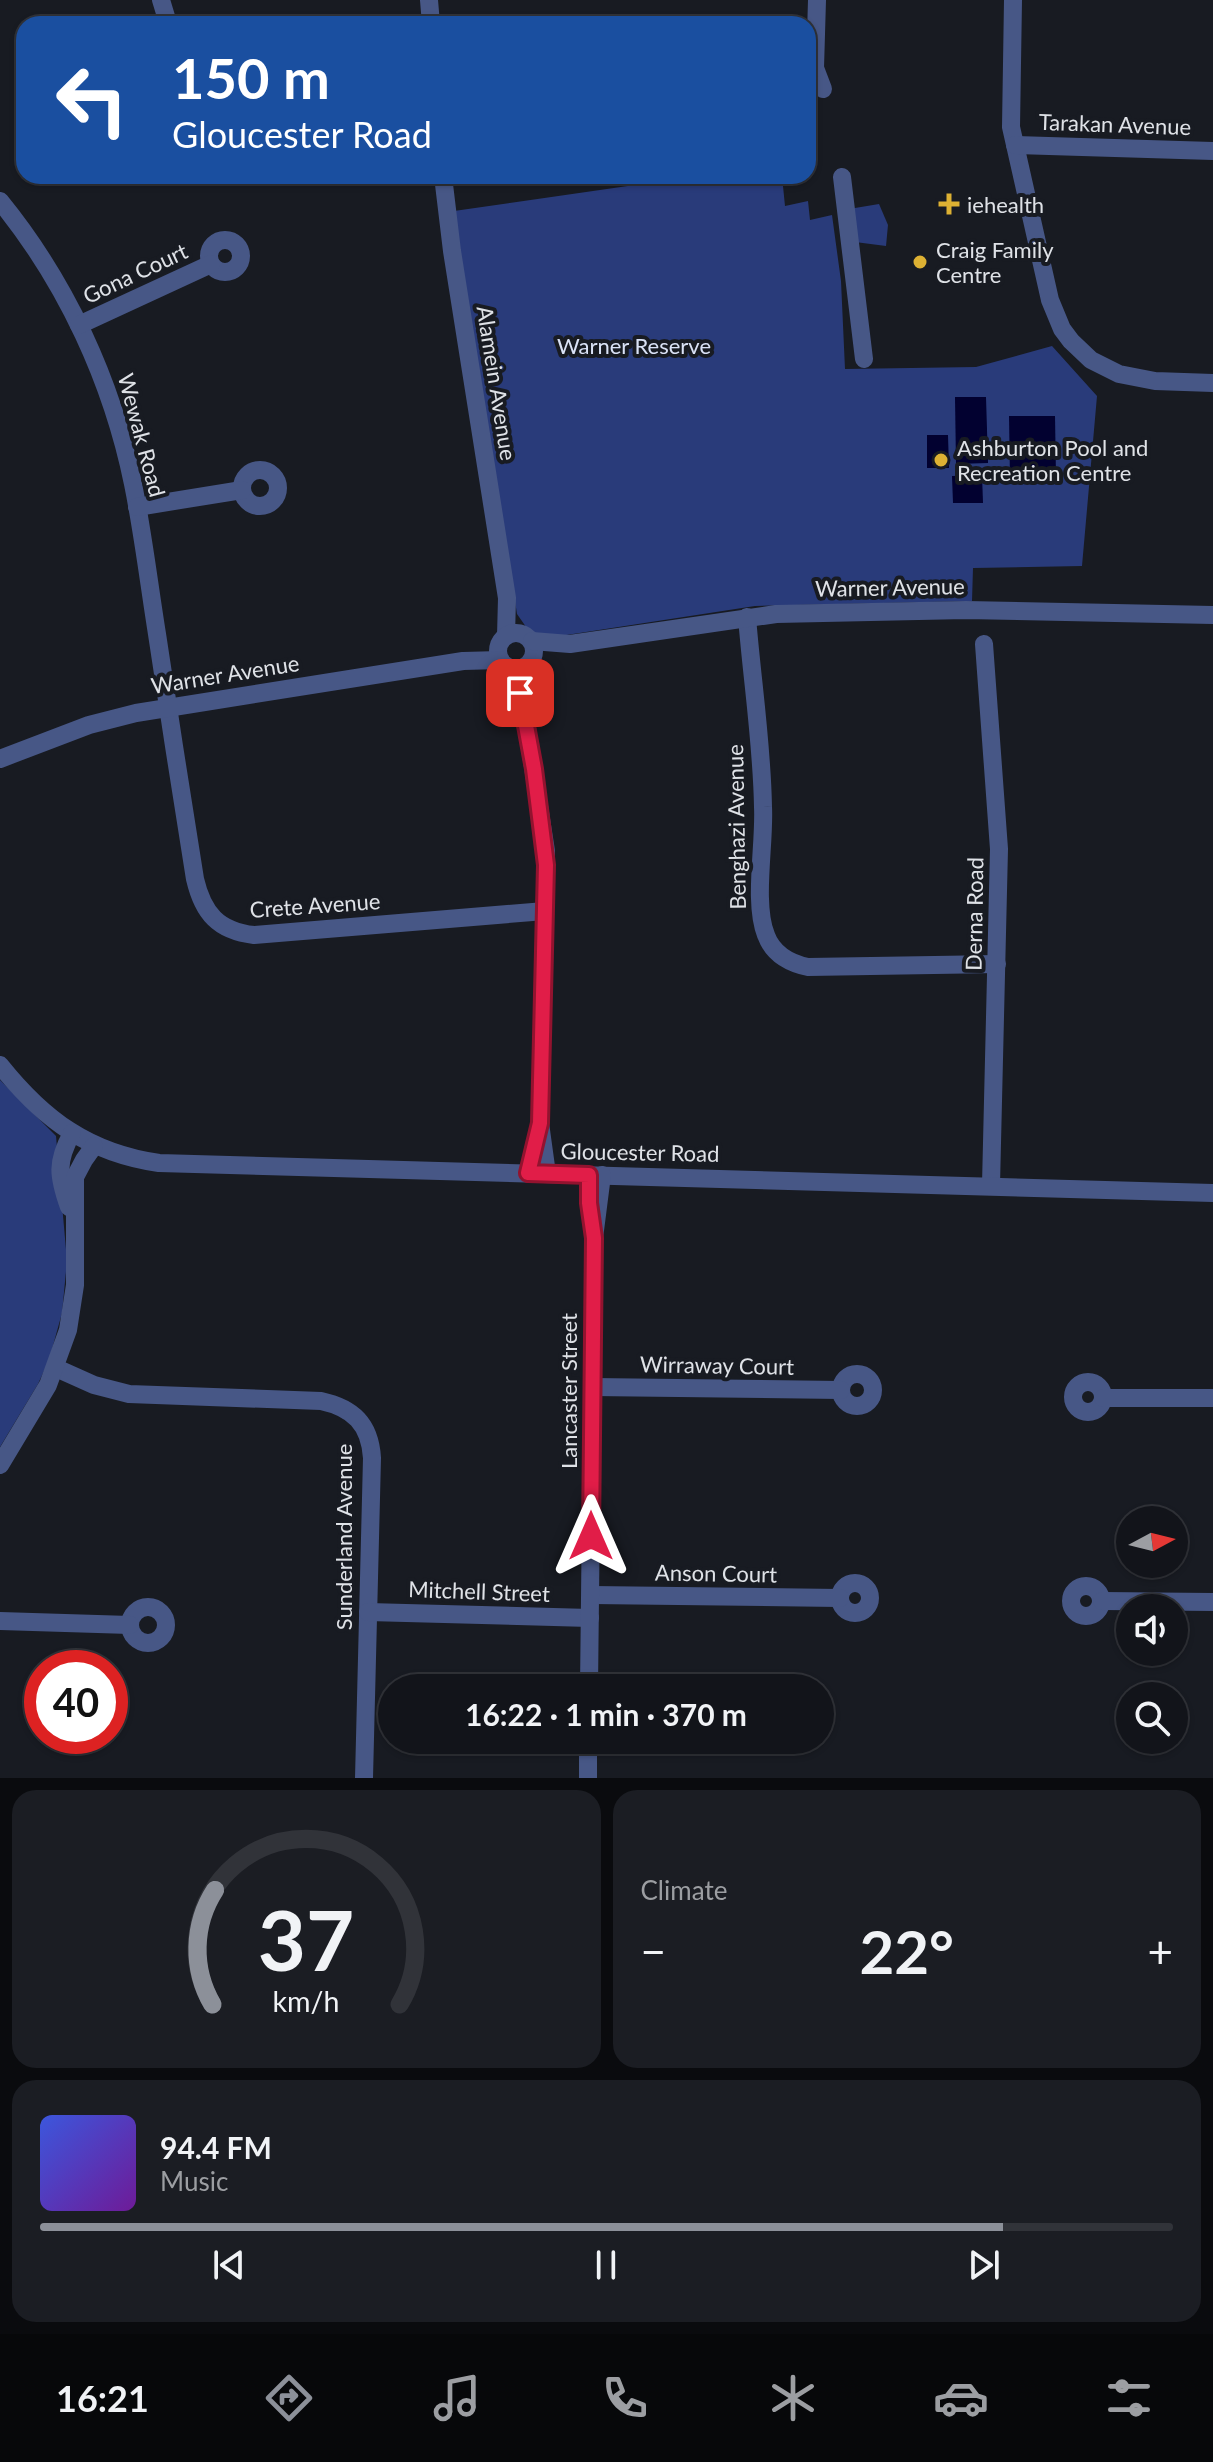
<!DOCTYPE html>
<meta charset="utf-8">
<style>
body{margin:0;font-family:Lato,sans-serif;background:#1b1d23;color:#f1f3f6;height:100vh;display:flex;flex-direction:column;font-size:30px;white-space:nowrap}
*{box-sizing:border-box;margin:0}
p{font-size:26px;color:#9c9ea2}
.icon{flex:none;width:44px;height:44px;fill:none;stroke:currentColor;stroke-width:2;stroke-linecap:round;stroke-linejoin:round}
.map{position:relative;height:1778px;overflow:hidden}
.details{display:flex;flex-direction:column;gap:12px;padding:12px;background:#0a0b0e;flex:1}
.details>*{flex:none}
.banner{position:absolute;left:16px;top:16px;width:800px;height:168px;border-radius:24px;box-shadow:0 2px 6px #0004,0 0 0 2px #313339;background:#1a4fa0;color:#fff;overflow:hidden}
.needle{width:52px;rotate:83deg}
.buttons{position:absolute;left:1116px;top:1506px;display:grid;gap:16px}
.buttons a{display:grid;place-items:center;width:72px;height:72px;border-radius:50%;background:#12141a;box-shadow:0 2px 6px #0004,0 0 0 2px #313339;font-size:40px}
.speed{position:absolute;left:24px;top:1650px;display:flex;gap:16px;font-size:40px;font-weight:700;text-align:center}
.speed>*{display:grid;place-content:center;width:104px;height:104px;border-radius:50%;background:#12141a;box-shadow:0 2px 6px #0004,0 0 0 2px #313339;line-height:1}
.speed .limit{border:12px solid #d22;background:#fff;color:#111}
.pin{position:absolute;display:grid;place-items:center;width:68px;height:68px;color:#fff;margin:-34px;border-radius:16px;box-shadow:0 4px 12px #0006}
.me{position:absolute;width:88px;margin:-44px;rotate:0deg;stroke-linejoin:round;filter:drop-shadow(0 0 6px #0008)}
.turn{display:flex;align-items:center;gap:28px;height:168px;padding:0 24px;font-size:36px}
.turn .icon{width:104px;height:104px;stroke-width:2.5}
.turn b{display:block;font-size:56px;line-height:68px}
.big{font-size:60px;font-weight:700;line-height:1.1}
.details .card{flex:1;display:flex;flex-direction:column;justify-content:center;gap:12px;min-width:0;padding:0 28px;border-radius:24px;background:#1b1d23}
.details .dial{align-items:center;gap:0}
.dial svg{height:208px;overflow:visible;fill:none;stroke:#313339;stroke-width:7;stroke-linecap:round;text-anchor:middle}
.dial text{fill:#f1f3f6;stroke:none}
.song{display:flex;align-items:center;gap:24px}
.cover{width:96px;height:96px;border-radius:12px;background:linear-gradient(135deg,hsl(230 70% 55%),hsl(280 70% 35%))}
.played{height:8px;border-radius:4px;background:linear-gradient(90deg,#8c9099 85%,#313339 85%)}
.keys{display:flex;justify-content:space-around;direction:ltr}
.heat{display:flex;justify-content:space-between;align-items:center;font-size:44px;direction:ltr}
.details .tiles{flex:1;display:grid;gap:12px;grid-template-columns:1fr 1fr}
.card:last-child{grid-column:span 2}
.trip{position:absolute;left:378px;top:1674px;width:456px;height:80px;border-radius:40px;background:#12141a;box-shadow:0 2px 6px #0004,0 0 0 2px #313339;font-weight:700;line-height:80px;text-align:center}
.tab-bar{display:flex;height:128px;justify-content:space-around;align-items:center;background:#07080a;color:#9c9ea2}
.tab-bar .icon{width:56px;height:56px}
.tab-bar .selected{color:#8c9099}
.tab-bar b{font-size:36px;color:#f1f3f6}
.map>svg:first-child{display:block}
.green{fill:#293b7a}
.water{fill:#020130}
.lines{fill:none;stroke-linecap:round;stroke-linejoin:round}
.minor{stroke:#475786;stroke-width:18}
.route-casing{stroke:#92132f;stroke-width:20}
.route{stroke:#e11d48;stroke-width:14}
.poi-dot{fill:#ddb133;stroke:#181b22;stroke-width:3}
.labels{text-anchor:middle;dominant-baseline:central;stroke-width:8;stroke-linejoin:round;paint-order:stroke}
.street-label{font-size:22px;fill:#dfe2e7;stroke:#181b22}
.poi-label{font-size:22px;fill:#dfe2e7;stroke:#181b22;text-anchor:start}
.park-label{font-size:22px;fill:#dae2f6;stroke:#181b22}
</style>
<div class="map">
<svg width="1213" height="1778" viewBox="0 0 1213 1778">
<rect width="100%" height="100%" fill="#181b22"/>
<g class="green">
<path d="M697 176H782L785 206 808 201 810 220 832 215 841 281 845 369 976 367 1052 346 1097 396 1082 566 973 568 972 601 755 606 547 638 531 634 517 614 454 211Z"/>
<path d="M879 204 888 225 886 246 855 242 849 209Z"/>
<path d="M0 1080 56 1136 67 1261 62 1313 49 1360 38 1384 0 1447Z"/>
</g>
<g class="water">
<path d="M955 397H986L988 463 956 464Z"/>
<path d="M1009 416H1055L1056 478 1010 479Z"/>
<path d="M927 435H948L949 468H927Z"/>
<path d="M982 475 983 503H953L952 476Z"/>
</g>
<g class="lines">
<g class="minor">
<path d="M161 0 168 23"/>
<path d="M429 0 431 24"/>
<path d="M1013 0 1011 127 1050 300 1062 329 1071 341 1091 360 1119 374 1155 381 1213 383"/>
<path d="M815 68 823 89"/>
<path d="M808 71 815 68 817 0"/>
<path d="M1015 145 1213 151"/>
<path d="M443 176 452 251 507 598 506 636"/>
<path d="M842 177 864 359"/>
<path d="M0 201C66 282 112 381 133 484 143 533 149 584 157 634 169 716 182 797 195 879 203 913 218 931 254 935L545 911"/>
<circle cx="225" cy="256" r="16"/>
<path d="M79 325 211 264"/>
<circle cx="260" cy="488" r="18"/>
<path d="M137 507 242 490"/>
<path d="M747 617C752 680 762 743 763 807 765 843 753 903 766 935 773 954 789 963 808 967L997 964"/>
<circle cx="516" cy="651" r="18"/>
<path d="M532 641 570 644 776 614 966 610 1213 615"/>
<path d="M984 644 999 849 991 1185"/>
<path d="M513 669 524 709 546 851 540 1123 547 1174"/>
<path d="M0 759 89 725 136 713 463 661 500 660"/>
<path d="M0 1065C44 1120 89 1153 159 1163L1213 1193"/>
<path d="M69 1207C58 1176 56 1162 72 1133"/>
<path d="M56 1368 94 1385 129 1394 321 1401C353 1408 370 1424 372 1458L364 1778"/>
<circle cx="857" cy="1390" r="16"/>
<circle cx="1088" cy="1397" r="15"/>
<path d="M592 1387 841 1390"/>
<path d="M1103 1398H1213"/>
<path d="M0 1465 48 1385 68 1330 75 1285V1177L84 1160 94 1146"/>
<circle cx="855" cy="1598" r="15"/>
<circle cx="1086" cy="1601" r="15"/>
<path d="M591 1595 840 1598"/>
<path d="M1102 1601 1213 1602"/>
<circle cx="148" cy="1625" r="18"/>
<path d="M368 1612 590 1618"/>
<path d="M0 1621 130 1625"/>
<path d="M589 1688 594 1238 602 1175"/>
<path d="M588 1778V1740"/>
</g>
</g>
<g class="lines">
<defs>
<path id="route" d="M520 693 534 769 546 865 540 1123 528 1173 589 1175V1203L594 1238 591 1536"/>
</defs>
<use href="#route" class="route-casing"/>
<use href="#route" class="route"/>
</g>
<g class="poi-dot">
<path d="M945 192h8v8h8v8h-8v8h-8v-8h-8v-8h8z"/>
<circle cx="920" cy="262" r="8"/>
<circle cx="941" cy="460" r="8"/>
</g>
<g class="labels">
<g class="street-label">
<text transform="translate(1115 124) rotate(2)">Tarakan Avenue</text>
<text transform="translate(135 273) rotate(-25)">Gona Court</text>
<text transform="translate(497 383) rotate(81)">Alamein Avenue</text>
<text transform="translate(142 435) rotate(75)">Wewak Road</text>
<text transform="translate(890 587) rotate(-1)">Warner Avenue</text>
<text transform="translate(225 674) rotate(-9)">Warner Avenue</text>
<text transform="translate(736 827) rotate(-91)">Benghazi Avenue</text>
<text transform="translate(315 905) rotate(-4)">Crete Avenue</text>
<text transform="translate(974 914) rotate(-89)">Derna Road</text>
<text transform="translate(640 1152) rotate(1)">Gloucester Road</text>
<text transform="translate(717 1365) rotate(1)">Wirraway Court</text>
<text transform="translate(568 1391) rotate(-90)">Lancaster Street</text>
<text transform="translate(343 1537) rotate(-90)">Sunderland Avenue</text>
<text transform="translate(716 1573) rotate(1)">Anson Court</text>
<text transform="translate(479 1591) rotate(2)">Mitchell Street</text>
</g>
<g class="poi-label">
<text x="967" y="204">iehealth</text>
<text x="936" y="249">Craig Family<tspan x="936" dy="25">Centre</tspan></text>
<text x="957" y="447">Ashburton Pool and<tspan x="957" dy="25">Recreation Centre</tspan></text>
</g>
<g class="park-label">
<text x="634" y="345">Warner Reserve</text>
</g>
</g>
</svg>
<div class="buttons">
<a><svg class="needle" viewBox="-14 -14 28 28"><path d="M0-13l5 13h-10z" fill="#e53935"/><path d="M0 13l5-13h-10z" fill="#9c9ea2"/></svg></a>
<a><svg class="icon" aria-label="sound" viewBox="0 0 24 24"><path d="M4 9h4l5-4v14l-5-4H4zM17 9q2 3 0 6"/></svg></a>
<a><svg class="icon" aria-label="search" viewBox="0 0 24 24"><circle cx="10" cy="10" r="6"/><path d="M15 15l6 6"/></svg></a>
</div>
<div class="speed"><div class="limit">40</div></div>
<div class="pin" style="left:520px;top:693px;background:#d93025"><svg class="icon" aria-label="arrive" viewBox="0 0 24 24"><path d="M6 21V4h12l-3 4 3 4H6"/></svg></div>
<svg class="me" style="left:591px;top:1536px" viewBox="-20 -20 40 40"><path d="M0-17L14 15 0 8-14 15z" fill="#e11d48" stroke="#fff" stroke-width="4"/></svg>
<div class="trip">16:22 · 1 min · 370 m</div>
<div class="banner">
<div class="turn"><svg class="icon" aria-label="left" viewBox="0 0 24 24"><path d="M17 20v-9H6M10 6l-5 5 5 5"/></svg><div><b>150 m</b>Gloucester Road</div></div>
</div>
</div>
<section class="details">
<div class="tiles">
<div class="card dial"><svg viewBox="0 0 100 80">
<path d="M14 69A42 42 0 1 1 86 69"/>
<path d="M14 69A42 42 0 0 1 15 25" stroke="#8c9099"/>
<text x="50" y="56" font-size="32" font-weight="700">37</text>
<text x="50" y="72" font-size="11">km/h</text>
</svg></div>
<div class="card"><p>Climate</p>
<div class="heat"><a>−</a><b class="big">22°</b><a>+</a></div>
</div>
<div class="card">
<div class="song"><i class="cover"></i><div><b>94.4 FM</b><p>Music</p></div></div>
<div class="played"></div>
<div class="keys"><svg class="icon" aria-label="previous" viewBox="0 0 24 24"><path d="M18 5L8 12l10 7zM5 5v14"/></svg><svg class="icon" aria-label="pause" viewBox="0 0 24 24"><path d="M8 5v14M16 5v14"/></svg><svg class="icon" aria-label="next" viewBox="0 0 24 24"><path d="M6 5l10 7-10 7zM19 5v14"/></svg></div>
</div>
</div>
</section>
<nav class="tab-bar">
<b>16:21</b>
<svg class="icon selected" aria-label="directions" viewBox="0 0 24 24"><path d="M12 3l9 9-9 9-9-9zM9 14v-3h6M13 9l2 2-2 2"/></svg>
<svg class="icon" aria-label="music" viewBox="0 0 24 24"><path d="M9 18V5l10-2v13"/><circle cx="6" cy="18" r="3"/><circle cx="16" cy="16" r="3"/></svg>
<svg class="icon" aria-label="phone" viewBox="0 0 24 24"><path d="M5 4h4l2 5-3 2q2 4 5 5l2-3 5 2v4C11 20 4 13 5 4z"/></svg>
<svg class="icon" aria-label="climate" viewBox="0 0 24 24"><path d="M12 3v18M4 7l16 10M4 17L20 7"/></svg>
<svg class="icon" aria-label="car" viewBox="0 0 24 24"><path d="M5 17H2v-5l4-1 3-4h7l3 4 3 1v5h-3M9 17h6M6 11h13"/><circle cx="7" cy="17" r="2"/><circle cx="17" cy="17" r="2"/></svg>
<svg class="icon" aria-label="filters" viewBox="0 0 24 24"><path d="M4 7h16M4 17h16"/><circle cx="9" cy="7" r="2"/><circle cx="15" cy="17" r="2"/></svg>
</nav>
